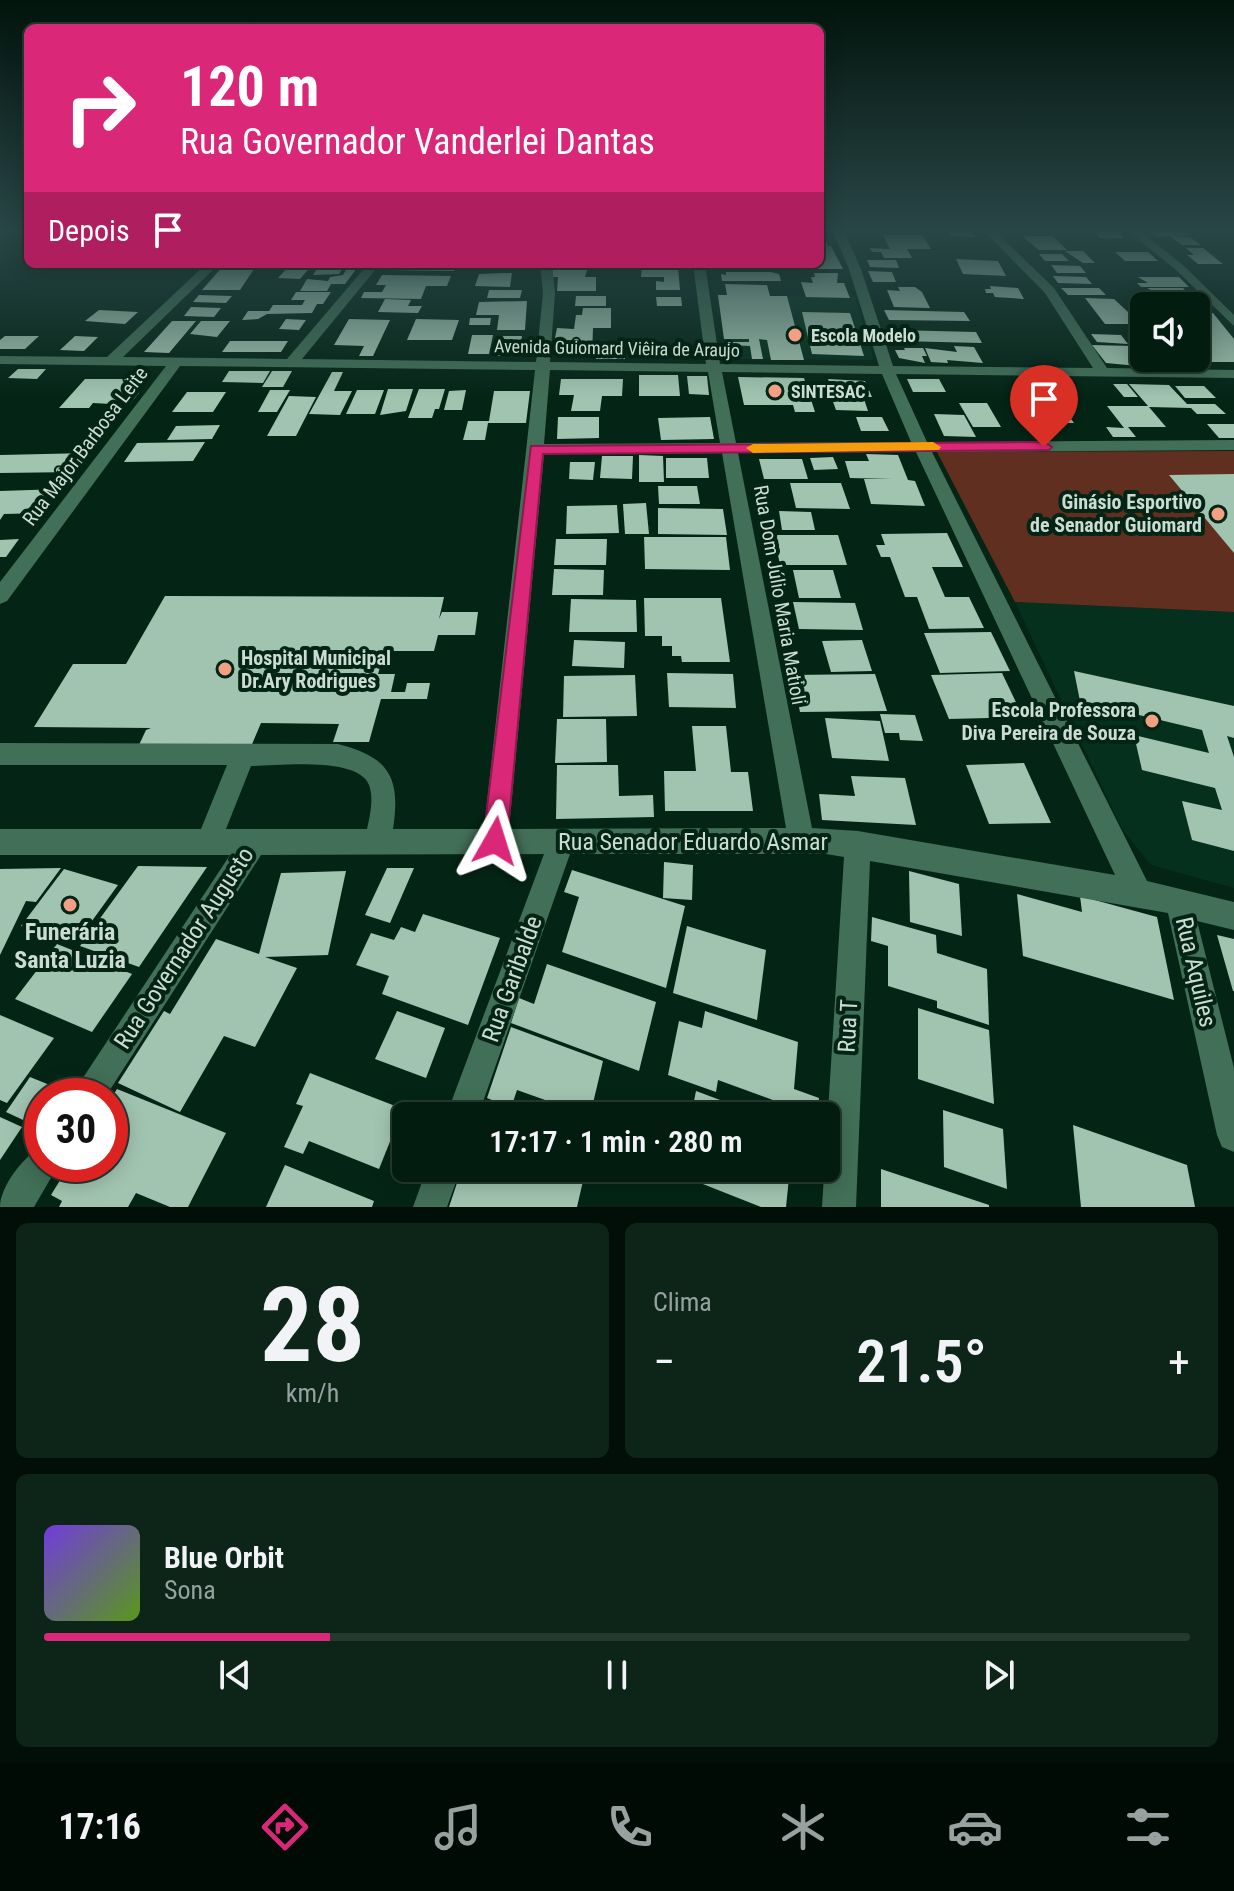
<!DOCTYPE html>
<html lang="pt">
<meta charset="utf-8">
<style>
body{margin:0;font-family:"Roboto Condensed",sans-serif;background:#0d2519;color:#f1f3f6;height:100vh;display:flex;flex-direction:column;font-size:30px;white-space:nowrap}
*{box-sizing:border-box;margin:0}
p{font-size:26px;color:#97a19f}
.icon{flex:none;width:44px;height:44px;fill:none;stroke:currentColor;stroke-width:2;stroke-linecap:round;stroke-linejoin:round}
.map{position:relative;height:1207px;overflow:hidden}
.details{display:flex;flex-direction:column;gap:16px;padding:16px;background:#020f09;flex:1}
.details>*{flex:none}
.top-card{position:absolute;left:24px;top:24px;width:800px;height:244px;border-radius:12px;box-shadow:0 4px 20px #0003,0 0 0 2px #243a30;background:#db2777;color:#fff;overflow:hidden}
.tools{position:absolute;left:1130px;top:292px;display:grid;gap:16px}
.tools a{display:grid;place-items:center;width:80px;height:80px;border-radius:12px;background:#031c10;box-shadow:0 4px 20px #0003,0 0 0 2px #243a30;font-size:40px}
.speed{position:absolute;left:24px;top:1078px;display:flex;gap:16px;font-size:40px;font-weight:700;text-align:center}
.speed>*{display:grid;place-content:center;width:104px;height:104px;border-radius:50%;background:#031c10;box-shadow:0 4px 20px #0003,0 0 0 2px #243a30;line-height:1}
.speed .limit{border:12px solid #d22;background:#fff;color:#111}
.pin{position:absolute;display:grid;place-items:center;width:68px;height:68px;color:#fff;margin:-82px -34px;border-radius:50% 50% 50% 0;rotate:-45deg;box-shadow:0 0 8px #0007}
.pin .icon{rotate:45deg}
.me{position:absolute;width:88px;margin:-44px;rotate:6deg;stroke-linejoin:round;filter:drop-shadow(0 0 6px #0008)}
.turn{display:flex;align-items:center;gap:28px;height:168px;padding:0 24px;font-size:36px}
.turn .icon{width:104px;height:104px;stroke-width:2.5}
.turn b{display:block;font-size:56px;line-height:68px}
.then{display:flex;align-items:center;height:76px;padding:0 24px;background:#0003;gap:16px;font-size:30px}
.big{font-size:60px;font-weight:600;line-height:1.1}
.details .widget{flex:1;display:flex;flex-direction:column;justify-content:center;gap:12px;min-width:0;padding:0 28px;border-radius:12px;background:#0d2519}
.details .dial{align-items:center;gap:0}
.dial b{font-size:104px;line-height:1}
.song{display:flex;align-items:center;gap:24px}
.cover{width:96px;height:96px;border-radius:12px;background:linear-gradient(135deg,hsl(260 70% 55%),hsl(90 70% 35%))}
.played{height:8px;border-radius:4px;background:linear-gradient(90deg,#db2777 25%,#243a30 25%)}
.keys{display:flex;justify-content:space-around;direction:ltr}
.heat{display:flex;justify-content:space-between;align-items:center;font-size:44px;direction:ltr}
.details .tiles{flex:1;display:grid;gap:16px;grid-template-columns:1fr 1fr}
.widget:last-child{grid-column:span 2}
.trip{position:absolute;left:392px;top:1102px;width:448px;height:80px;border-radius:12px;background:#031c10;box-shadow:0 4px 20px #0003,0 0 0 2px #243a30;font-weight:600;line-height:80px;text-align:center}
.dock{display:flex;height:128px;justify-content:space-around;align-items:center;background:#010b06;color:#97a19f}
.dock .icon{width:56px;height:56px}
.dock .selected{color:#db2777}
.dock b{font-size:36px;color:#f1f3f6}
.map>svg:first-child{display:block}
.built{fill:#05301d}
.green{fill:#612f1f}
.building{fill:#a1c4b0}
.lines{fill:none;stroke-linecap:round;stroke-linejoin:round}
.minor{fill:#426f57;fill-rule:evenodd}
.route{fill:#db2777;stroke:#8e194d;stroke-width:2}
.slow{fill:#f59e0b}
.poi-dot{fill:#f39f83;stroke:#042516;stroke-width:3}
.labels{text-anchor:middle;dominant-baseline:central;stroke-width:8;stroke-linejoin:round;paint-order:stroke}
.far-poi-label{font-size:18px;font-weight:bold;fill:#cbdcd2;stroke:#042516;text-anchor:start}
.far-street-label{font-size:18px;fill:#cbdcd2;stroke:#042516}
.street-label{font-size:20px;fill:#cbdcd2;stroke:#042516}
.poi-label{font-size:20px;font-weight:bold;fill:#cbdcd2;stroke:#042516;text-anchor:end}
.near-street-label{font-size:24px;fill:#cbdcd2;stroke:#042516}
.near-poi-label{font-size:24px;font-weight:bold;fill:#cbdcd2;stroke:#042516}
</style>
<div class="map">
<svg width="1234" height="1207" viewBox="0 0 1234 1207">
<rect width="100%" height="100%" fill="#042516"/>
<g class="built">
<path d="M716 295 855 297 874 360 729 359Z"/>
<path d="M1015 602 1234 612V888L1151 865 1122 829Z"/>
</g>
<path class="green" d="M1234 451V612L1015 602 937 452Z"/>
<g class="building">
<path d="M820 229 828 246H831L843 269H809L807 264H820Z"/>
<path d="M946 229H970L975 237 951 236Z"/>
<path d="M1146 229H1180L1189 235 1174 237H1190L1201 245H1182L1170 236 1158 237Z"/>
<path d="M1093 231H1117L1125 238H1100Z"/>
<path d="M883 235H922L931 249H907L912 258H884L881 252H872L870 248 890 249Z"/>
<path d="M1022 236H1053L1067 250H1039Z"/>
<path d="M1186 248H1203L1223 264H1198L1187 255H1194Z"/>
<path d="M1065 251H1083L1095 263H1083Z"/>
<path d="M1115 252H1148L1158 261H1125Z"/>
<path d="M1039 254H1062L1069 261H1045Z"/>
<path d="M956 259 998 261 1006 276 963 274Z"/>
<path d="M867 260H896L899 268 870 267Z"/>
<path d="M291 264H313L300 279 278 278Z"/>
<path d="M388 264H456L454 271 385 270Z"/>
<path d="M553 264H589L585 277H596V291H557L558 277H552Z"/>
<path d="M224 265 256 266 240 290H202Z"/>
<path d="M1051 265 1080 266 1086 273H1057Z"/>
<path d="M642 266 678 267 680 290H656V281L664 282V277H641Z"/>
<path d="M318 267 343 268 339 274 313 275Z"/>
<path d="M347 268H357L345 284H331L327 291H300L307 279 328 281 330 277 343 275Z"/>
<path d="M868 271 892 272 896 282H873Z"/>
<path d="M726 272H771L779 274 781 281H722L721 274 726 275Z"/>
<path d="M503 273H512L510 287 475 286 479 274Z"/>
<path d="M814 273H838L837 283H844L850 298 806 297 801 282 813 283 811 277H815Z"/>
<path d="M382 275 451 276 447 286H426L421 299 361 298 364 292H382L386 285H376Z"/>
<path d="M1053 276 1086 277 1092 284 1058 283Z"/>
<path d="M1138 277H1179L1189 287H1141L1137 283H1148Z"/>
<path d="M725 284 767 285 770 296H787L804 360H771L767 340 759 339 763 359H752L750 346 729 345 728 342H749V339H724L718 295H727Z"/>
<path d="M990 286 1018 288 1024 299 995 297 993 293H986L985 289H991Z"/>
<path d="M898 287H915L922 292 930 308 894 307 887 290 900 291Z"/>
<path d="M1061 288H1099L1106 295H1068Z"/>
<path d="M1147 288H1183L1191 296H1162Z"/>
<path d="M489 290H522L520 298H487Z"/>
<path d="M296 292H331L323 304H317L312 313 267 314 258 319 242 320 248 311H269L273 305H302L305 300H291Z"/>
<path d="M199 295 232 296 226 303 193 302Z"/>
<path d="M576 296H606V306H575Z"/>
<path d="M656 297H681L682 306H657Z"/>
<path d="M1085 298 1114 299 1141 324H1105Z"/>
<path d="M385 299 411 300 408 306H422L418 313 378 312Z"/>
<path d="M1163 300H1190L1202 311H1196V306H1169Z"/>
<path d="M527 301 525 330H497L499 315H476L479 302Z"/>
<path d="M191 307 221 308 214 317 184 316Z"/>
<path d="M583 308H611V328H593L592 357 559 356 562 338H555L557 328 574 329 576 315H582Z"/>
<path d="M99 310 138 312 125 324 85 321Z"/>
<path d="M884 310 964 312 970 321 889 320Z"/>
<path d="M802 312 850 313 864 356 812 354Z"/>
<path d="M1196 313H1213L1234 339V362H1191L1187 358H1196Z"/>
<path d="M470 318H491L490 325H469Z"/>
<path d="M286 319 306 320 299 330 279 329Z"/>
<path d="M349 319 390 320 373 356H359L364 346 334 345Z"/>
<path d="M416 319 459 320 452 340H407Z"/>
<path d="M172 321H196L169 353 144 352Z"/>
<path d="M201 321H230L217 337 190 334Z"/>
<path d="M894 330 976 332 982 343 898 341Z"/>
<path d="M1091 334 1121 335 1128 344 1097 342Z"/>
<path d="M472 335H493L489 354H468Z"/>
<path d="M5 336H39L25 349H0V340Z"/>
<path d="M75 336 98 337 84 351 60 350Z"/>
<path d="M498 336H522L519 355 495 356Z"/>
<path d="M230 341H288L281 352H222Z"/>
<path d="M1092 345 1132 346 1149 367 1106 363Z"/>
<path d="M954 346 974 347 983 363 947 360 948 363 931 362 925 348 957 352Z"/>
<path d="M904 348H923L927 356H922L925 363 899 358 895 350H905Z"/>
<path d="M597 350 625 351V359H596Z"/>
<path d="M1147 358H1182L1190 366 1153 365Z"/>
<path d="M18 369H46L37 379 8 378Z"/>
<path d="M229 371H270L263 383 222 382Z"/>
<path d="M272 371H292L283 387H262Z"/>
<path d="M332 372H343L334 391H352L340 415 309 414Z"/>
<path d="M639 375H678L680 396H639Z"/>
<path d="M687 376H707L709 395 689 394Z"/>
<path d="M738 377 804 378 815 412H795L793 405H744Z"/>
<path d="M85 379H144L132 393H139L129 405 93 403 89 408H59Z"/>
<path d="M561 379H623L622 396H602L600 411H571L574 395H559Z"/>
<path d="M828 379 865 381 872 397H823L819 384H830Z"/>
<path d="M907 379H939L946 392H913Z"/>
<path d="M1042 383H1058L1062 388H1048L1074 423H1045L1021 388H1046Z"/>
<path d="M1113 384H1127L1138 397H1124Z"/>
<path d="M1129 384 1169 385 1187 404H1215L1226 414H1197L1191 408 1149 407 1166 427H1128L1136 437H1113L1106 427 1124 428 1107 406H1148Z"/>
<path d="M1175 386H1204L1216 398H1185Z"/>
<path d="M388 389H413L406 411 380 415Z"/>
<path d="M419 389H445L439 409H435L432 418H408Z"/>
<path d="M270 390H290L277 412H258Z"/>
<path d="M357 390H384L375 414H346Z"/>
<path d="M466 390 462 410H444L449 391Z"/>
<path d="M494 391H530L526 423H488L485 440H463L468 421H489Z"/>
<path d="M187 392H226L213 412H172Z"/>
<path d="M289 396 316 397 296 436H267Z"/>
<path d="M832 399H864L868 411 836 410Z"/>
<path d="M959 403H987L1001 427H973Z"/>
<path d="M934 414 964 415 976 437 944 436Z"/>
<path d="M558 417H599V438L557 439Z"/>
<path d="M710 417 714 439 661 440 658 418Z"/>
<path d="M856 417H882L889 431H861Z"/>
<path d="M1207 424H1234V438H1219Z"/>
<path d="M220 425 212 439 167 440 176 426Z"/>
<path d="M205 442 193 461 124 462 137 443Z"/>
<path d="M89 453 76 472 0 473V455Z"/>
<path d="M866 454 898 455 908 480 915 481 925 506 871 504 864 479H892L850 478 845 461H869Z"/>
<path d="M639 455 663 456 664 482H639Z"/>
<path d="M602 456H633L632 479 600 478Z"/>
<path d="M833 457 838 469 814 470 810 458Z"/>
<path d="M666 458H707L709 478H666Z"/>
<path d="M759 459H802L808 479H764Z"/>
<path d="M570 462H595L593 480 569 479Z"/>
<path d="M1234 474V553L1169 475Z"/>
<path d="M790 483H841L850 509 796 508Z"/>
<path d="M658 486H697L700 504H659Z"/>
<path d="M62 489 45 513 4 514 0 520V491Z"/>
<path d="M646 503 649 534H625L623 504Z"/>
<path d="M617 505 619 533 566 534 567 506Z"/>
<path d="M658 508 723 509 727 535 658 534Z"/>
<path d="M779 511 811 512 815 530H782Z"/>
<path d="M947 533 963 567H932L945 597H969L984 628 929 629 917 597H905L890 557H881L876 545H885L881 534Z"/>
<path d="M774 535H838L847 565H780Z"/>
<path d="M644 537H726L730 570 645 569Z"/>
<path d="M19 539 6 557H0V540Z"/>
<path d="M556 539H607L606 565H554Z"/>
<path d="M554 569 604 570 603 595H552Z"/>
<path d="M793 570H833L841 598H799Z"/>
<path d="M165 596 444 597 439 619 442 612H478L475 635H438L434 651H385L378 674H395L391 692H405L407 683H430L427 699H381L369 742H333L339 724 261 723 250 749 138 747 146 730 151 728 34 727 73 664H126Z"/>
<path d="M644 598H721L730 662H682L681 656H672V646H662V636H645Z"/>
<path d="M571 599 636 600 637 632H569Z"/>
<path d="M793 602 855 603 863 630 799 629Z"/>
<path d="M991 632 1010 671 940 673 924 633Z"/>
<path d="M574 640 625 642 624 668 572 666Z"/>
<path d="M862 640 872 671 831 672 822 641Z"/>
<path d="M1074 671 1234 706V738L1227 736 1234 757V851L1192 840 1182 801 1222 810 1215 788 1142 770 1134 735 1209 753 1202 730 1080 701Z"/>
<path d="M667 673 733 674 736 708 669 707Z"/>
<path d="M1002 673 1023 717 949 719 931 675Z"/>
<path d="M875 674 887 711 800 712 792 675Z"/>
<path d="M635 675 637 716 563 717 564 676Z"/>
<path d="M880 714 915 715 923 741 900 740 899 733H885Z"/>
<path d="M825 718 880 721 889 761 832 758Z"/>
<path d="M557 719H606L607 762 555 763Z"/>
<path d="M692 726H726L731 772H748L753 811H665L664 771H696Z"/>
<path d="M1024 763 1051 823 989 824 966 765Z"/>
<path d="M557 765H618L619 796 653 795 654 817 556 819Z"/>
<path d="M851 776 905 778 916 825 822 820 819 794 855 796Z"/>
<path d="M664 862 693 865 692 900 663 898Z"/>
<path d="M138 866 207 867 139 967 80 946Z"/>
<path d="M61 868 36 902 26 901 0 955V869Z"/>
<path d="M387 868H414L390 923 365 915Z"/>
<path d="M64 869 118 885 76 943 21 926Z"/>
<path d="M572 870 685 906 666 988 562 952 579 897 564 892Z"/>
<path d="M346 871 328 955 265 957 297 968 255 1047 224 1036 180 1112 118 1083 164 1011 170 1014 216 939 259 954 281 873Z"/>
<path d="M909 871 959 884 962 936 910 922Z"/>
<path d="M1017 894 1082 912 1080 896 1157 917 1174 1000 1023 956Z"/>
<path d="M423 914 500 938 468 1025 382 994 389 976 356 965 371 933 394 940 401 927 415 932Z"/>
<path d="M872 917 936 935 937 953 987 969 989 1025 937 1008V1001L888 986V946L871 941Z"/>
<path d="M687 926 766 950 757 1020 673 993Z"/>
<path d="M1217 935 1234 939V991H1233Z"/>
<path d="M57 944 132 974 92 1032 15 999Z"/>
<path d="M547 964 656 1002 639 1071 511 1023 519 998 534 1004Z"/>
<path d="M918 1008 989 1030 994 1104 918 1079Z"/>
<path d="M397 1011 445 1028 426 1078 375 1059Z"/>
<path d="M705 1011 798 1042 794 1089 819 1098 818 1116H780L781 1103 718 1080 716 1092 668 1075 679 1021 702 1028Z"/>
<path d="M0 1015 54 1038 7 1103 0 1100Z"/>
<path d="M511 1027 603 1061 590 1116 517 1090 511 1108 487 1098Z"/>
<path d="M310 1073 403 1109 379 1169 309 1141 303 1154 284 1147 303 1106 296 1104Z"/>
<path d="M30 1077 62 1090 58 1096H42V1120L38 1127 6 1112Z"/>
<path d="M117 1089 226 1133 188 1207H170L136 1193 128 1207H59L62 1201 51 1195 70 1164H110V1100Z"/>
<path d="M696 1091 763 1116H691Z"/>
<path d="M943 1110 1003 1129 1007 1189 944 1167Z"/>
<path d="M0 1117 22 1127 0 1160Z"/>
<path d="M1073 1125 1187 1165 1195 1207H1081Z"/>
<path d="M285 1165 374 1201 372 1207H266Z"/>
<path d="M469 1168H586L577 1207H449L459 1177 466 1180Z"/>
<path d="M681 1168H790L786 1207H761L680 1175Z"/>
<path d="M881 1169 989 1205V1207H881Z"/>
</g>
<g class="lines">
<g class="minor">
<path d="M832 229H843L861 269 893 366 1093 368 1045 293 982 229H993L1054 288 1107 368 1234 370V378L896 374 927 442 1234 440V450L932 452 1147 881 1234 902V930L1197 921 1234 1068V1152L1222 1147 1217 1135 1168 913 870 861 856 1207H822L844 857 826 854H570L478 1116H446L544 854 261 855 106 1096H71L230 855H0V829H201L227 765H0V743L338 744C389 757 401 777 393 829H484L535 370 180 366 7 601 0 604V582L166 366 0 364V356L107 357 206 264H219L123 357 287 359 368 264H380L302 359 536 362 543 293 540 264H552L555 293 550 362 706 364 693 264H705L720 364 879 366 849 269ZM550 370 708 372 720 443 544 444ZM722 372 882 374 911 442 736 443ZM916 452 1115 875 858 831 812 828 738 453ZM722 453 786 828 509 829 544 454ZM251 766C277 766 358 756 369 785 374 798 370 816 367 829H226Z"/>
<path d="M1126 229H1138L1184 266 1234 315V326L1176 270Z"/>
<path d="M42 1147V1164H59L34 1207H0C0 1187 24 1155 42 1147Z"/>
<path d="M427 1168H461L447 1207H413Z"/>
</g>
</g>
<linearGradient id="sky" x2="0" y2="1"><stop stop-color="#02140c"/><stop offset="0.58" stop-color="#294647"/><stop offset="1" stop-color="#294647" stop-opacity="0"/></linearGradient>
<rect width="1234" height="398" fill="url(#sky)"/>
<path class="route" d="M1044 442 1052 447 1049 450 543 454 507 841 504 850 495 853 487 850 483 841 531 446Z"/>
<path class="slow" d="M933 442 941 447 939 450 753 453 746 448 753 444Z"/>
<g class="poi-dot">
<circle cx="795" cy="335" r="8"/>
<circle cx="775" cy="391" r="8"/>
<circle cx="1218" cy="514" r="8"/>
<circle cx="225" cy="669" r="8"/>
<circle cx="1152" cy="721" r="8"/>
<circle cx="70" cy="905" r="8"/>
</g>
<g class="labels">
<g class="far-poi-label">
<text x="811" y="335">Escola Modelo</text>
<text x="791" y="391">SINTESAC</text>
</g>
<g class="far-street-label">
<text transform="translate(617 348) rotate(1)">Avenida Guiomard Viêira de Araujo</text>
</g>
<g class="street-label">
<text transform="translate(85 446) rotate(-53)">Rua Major Barbosa Leite</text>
<text transform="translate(780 595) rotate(80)">Rua Dom Júlio Maria Matioli</text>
</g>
<g class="poi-label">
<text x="1202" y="502">Ginásio Esportivo<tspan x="1202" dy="23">de Senador Guiomard</tspan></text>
<text x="241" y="658" text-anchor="start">Hospital Municipal<tspan x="241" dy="23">Dr.Ary Rodrigues</tspan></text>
<text x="1136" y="710">Escola Professora<tspan x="1136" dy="23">Diva Pereira de Souza</tspan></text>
</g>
<g class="near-street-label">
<text x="693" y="842">Rua Senador Eduardo Asmar</text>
<text transform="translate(184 948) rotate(-57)">Rua Governador Augusto</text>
<text transform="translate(1196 972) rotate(77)">Rua Aquiles</text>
<text transform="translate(512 979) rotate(-70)">Rua Garibalde</text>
<text transform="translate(848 1026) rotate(-87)">Rua T</text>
</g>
<g class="near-poi-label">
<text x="70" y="932">Funerária<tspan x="70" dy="28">Santa Luzia</tspan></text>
</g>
</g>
</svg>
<div class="tools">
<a><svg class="icon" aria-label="sound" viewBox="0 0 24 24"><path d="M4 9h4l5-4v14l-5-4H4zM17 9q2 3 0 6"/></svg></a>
</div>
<div class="speed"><div class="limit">30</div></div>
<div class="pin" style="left:1044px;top:447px;background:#d93025"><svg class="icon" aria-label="arrive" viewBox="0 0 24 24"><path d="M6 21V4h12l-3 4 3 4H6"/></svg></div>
<svg class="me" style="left:495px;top:841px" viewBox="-20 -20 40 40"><path d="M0-17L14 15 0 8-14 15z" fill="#db2777" stroke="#fff" stroke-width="4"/></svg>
<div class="trip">17:17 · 1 min · 280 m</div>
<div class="top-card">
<div class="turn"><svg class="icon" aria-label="right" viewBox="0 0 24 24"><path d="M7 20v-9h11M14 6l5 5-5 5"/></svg><div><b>120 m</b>Rua Governador Vanderlei Dantas</div></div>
<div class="then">Depois<svg class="icon" aria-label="arrive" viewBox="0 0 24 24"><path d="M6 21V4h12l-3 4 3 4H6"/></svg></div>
</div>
</div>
<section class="details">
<div class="tiles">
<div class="widget dial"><b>28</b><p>km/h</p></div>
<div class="widget"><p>Clima</p>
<div class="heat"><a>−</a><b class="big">21.5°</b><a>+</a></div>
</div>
<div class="widget">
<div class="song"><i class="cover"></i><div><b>Blue Orbit</b><p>Sona</p></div></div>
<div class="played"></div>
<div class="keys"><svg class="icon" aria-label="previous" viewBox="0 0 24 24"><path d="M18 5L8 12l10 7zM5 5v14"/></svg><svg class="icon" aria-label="pause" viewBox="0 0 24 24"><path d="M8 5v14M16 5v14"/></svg><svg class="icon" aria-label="next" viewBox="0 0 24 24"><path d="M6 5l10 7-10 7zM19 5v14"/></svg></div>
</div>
</div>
</section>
<nav class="dock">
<b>17:16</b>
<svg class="icon selected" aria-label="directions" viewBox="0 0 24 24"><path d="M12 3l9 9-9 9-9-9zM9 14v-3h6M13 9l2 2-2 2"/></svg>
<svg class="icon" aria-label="music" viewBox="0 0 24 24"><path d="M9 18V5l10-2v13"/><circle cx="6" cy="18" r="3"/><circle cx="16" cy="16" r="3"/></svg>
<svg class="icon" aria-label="phone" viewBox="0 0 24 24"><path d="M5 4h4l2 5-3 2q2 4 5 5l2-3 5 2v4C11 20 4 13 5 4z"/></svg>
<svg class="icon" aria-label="climate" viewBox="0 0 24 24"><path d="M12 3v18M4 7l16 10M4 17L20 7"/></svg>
<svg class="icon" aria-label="car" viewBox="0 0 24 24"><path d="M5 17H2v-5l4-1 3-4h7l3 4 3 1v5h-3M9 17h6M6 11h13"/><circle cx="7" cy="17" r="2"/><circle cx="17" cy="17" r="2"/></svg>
<svg class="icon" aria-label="filters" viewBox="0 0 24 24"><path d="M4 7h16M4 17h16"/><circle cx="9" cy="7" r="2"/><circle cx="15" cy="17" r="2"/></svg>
</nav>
